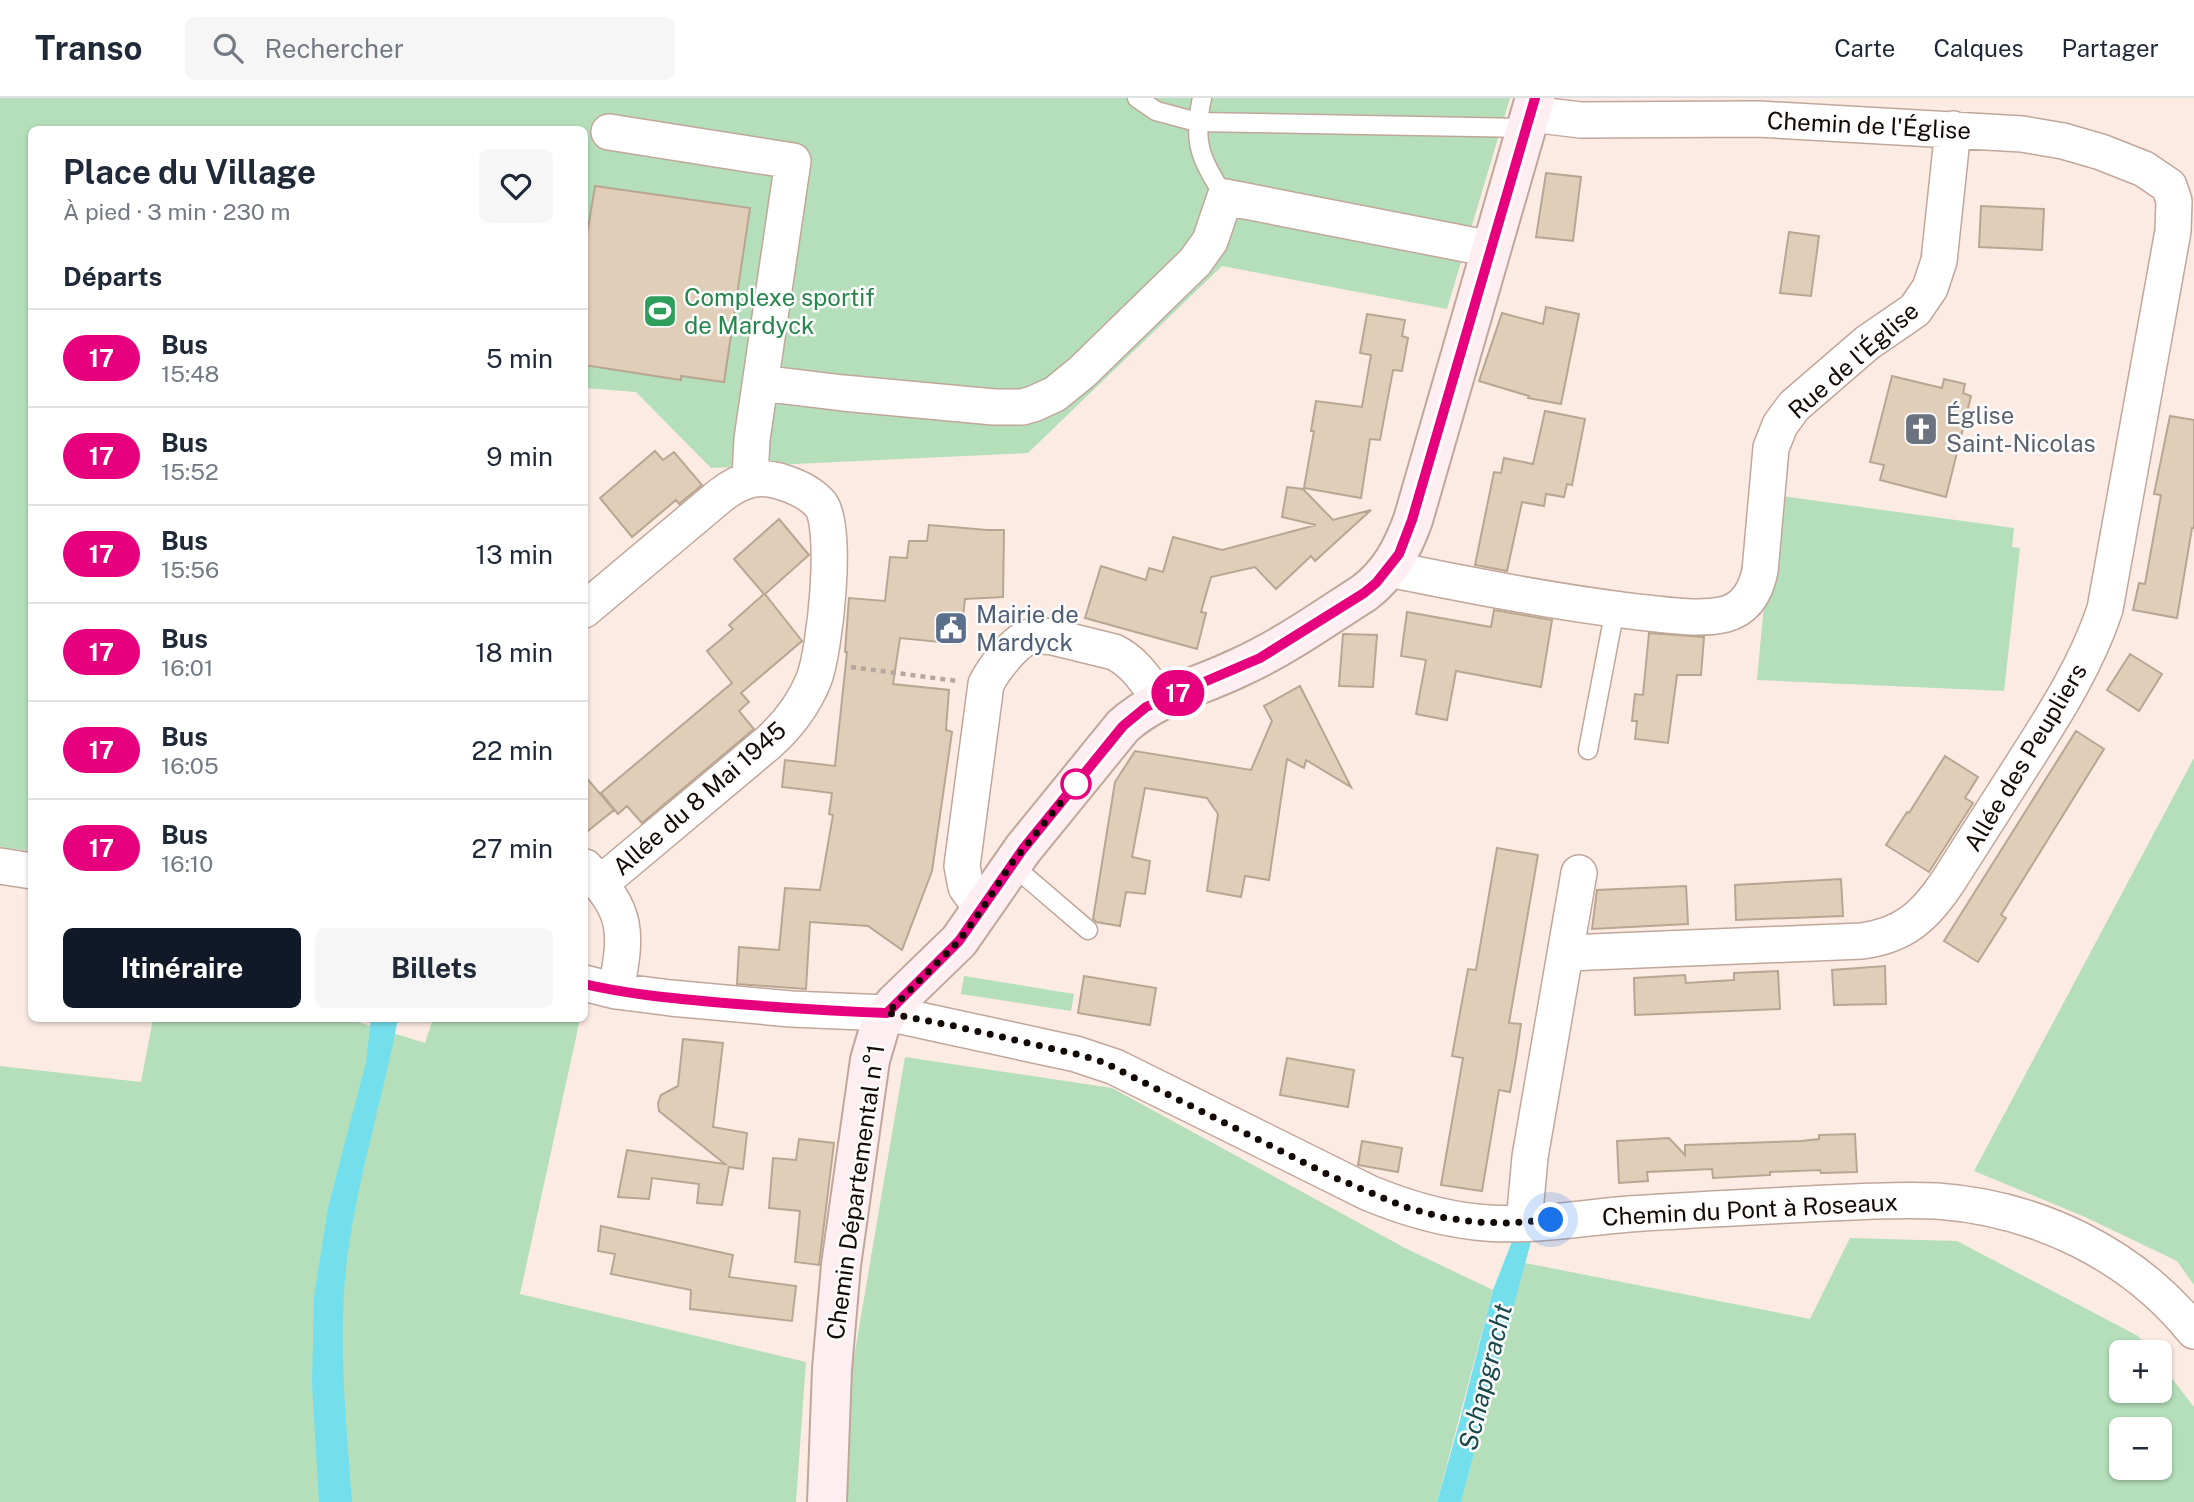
<!DOCTYPE html>
<html lang="fr">
<meta charset="utf-8">
<style>
:root{--surface:#fff;--page:#f6f6f7;--text:#1f2937;--muted:#747a83;--line:#e0e1e3;--accent:#111827}
body{margin:0;font-family:"Public Sans",sans-serif;background:var(--page);color:var(--text);height:100vh;display:flex;flex-direction:column;font-size:26px;white-space:nowrap}
*{box-sizing:border-box;margin:0}
p{font-size:23px;color:var(--muted)}
.icon{flex:none;width:38px;height:38px;fill:none;stroke:currentColor;stroke-width:2;stroke-linecap:round;stroke-linejoin:round}
.map{position:relative;flex:1;overflow:hidden}
.drawer{position:absolute;left:28px;top:28px;width:560px;height:896px;display:flex;flex-direction:column;background:var(--surface);border-radius:10px;box-shadow:0 2px 5px #0004}
.drawer>*{flex:none}
.badge{padding:0 14px;border-radius:23px;font-size:24px;line-height:46px}
.controls{position:absolute;left:2109px;top:1242px;display:grid;gap:14px}
.controls a{display:grid;place-items:center;width:63px;height:63px;border-radius:10px;background:var(--surface);box-shadow:0 2px 5px #0004;font-size:35px}
.you{position:absolute;width:35px;height:35px;margin:-18px;border:5px solid #fff;border-radius:50%;background:#1a73e8;box-shadow:0 0 0 10px #1a73e833}
.map>.badge{position:absolute;translate:-50% -50%;box-shadow:0 0 0 4px #fff}
h2{padding:0 35px;font-size:26px;line-height:63px}
.round{display:grid;place-items:center;flex:none;width:74px;height:74px;border-radius:10px;background:var(--page)}
.summary{display:flex;align-items:center;justify-content:space-between;height:119px;padding:0 35px}
h1{font-size:33px;font-weight:700;line-height:52px}
.action{display:flex;gap:14px;margin-top:auto;padding:14px 35px}
.action a{flex:1;height:80px;border-radius:10px;background:var(--accent);color:#fff;font-size:28px;font-weight:700;line-height:80px;text-align:center}
.action a+a{background:var(--page);color:var(--text)}
ul{padding:0;list-style:none}
li{display:flex;align-items:center;gap:21px;height:98px;padding:0 35px;border-top:2px solid var(--line)}
li div{flex:1}
li b{display:block;font-size:26px}
li em{font-style:normal}
li .badge{min-width:77px;font-weight:700;text-align:center}
header{display:flex;align-items:center;gap:42px;box-sizing:border-box;height:98px;padding:0 35px;background:var(--surface);border-bottom:2px solid var(--line)}
header strong{font-size:33px}
nav{display:flex;gap:38px;margin-inline-start:auto;font-size:24px}
.search{width:490px;height:63px;background:var(--page);display:flex;align-items:center;gap:18px;box-sizing:border-box;padding:0 24px;border-radius:10px;color:var(--muted);font-size:26px}
.map>svg:first-child{display:block}
.green{fill:#b4dfba;fill-rule:evenodd}
.water{fill:#74dfec}
.building{fill:#e1ceb9;stroke:#b9a692;stroke-width:2}
.lines{fill:none;stroke-linecap:round;stroke-linejoin:round}
.lane-casing{stroke:#c1a69a;stroke-width:21}
.street-casing{stroke:#c1a69a;stroke-width:38}
.secondary-casing{stroke:#c1a69a;stroke-width:42}
.path{stroke:#b5a7a0;stroke-width:4.5;stroke-dasharray:5 5;stroke-linecap:butt}
.lane{stroke:#fff;stroke-width:18}
.street{stroke:#fff;stroke-width:35}
.secondary{stroke:#fceef1;stroke-width:38}
.line-casing{stroke:#fff;stroke-width:16}
.line{stroke:#e6007e;stroke-width:10}
.walk{stroke:#130a06;stroke-width:7;stroke-dasharray:0 12.6}
.stop-dot{fill:#fff;stroke:#e6007e;stroke-width:3.5}
.labels{text-anchor:middle;dominant-baseline:central;stroke-width:5;stroke-linejoin:round;paint-order:stroke}
.street-label{font-size:24px;fill:#130a06;stroke:#fcfcfc}
.leisure-label{font-size:24px;fill:#27864d;stroke:#fcfcfc;text-anchor:start}
.worship-label{font-size:24px;fill:#5b616d;stroke:#fcfcfc;text-anchor:start}
.service-label{font-size:24px;fill:#4e5e75;stroke:#fcfcfc;text-anchor:start}
.water-label{font-size:26px;font-style:italic;fill:#17484e;stroke:#fcfcfc}
</style>
<header>
<strong>Transo</strong>
<div class="search"><svg class="icon" aria-label="search" viewBox="0 0 24 24"><circle cx="10" cy="10" r="6"/><path d="M15 15l6 6"/></svg>Rechercher</div>
<nav><a>Carte</a><a>Calques</a><a>Partager</a></nav>
</header>
<div class="map">
<svg width="2194" height="1404" viewBox="0 0 2194 1404">
<rect width="100%" height="100%" fill="#fcebe3"/>
<path class="green" d="M 0,0 L 1510,0 L 1447,211 L 1222,168 L 1028,355 L 711,370 L 636,294 L 585,290 L 584,32 L 32,32 L 31,753 L 0,749 Z
M 1774,397 L 2014,430 L 2012,449 L 2020,450 L 2004,593 L 1757,582 Z
M 2194,660 L 2194,1187 L 2177,1163 L 2085,1119 L 1974,1073 Z
M 964,878 L 1074,896 L 1071,913 L 961,896 Z
M 153,921 L 348,921 L 425,945 L 433,921 L 580,921 L 520,1196 L 806,1264 L 796,1404 L 0,1404 L 0,968 L 141,984 Z
M 905,959 L 1112,990 L 1405,1150 L 1493,1192 L 1437,1404 L 842,1404 L 852,1271 Z
M 1850,1140 L 1957,1143 L 2138,1238 L 2152,1255 L 2121,1255 L 2121,1293 L 2160,1293 L 2160,1265 L 2194,1309 L 2194,1404 L 1461,1404 L 1525,1165 L 1810,1221 ZM 2121,1332 L 2160,1332 L 2160,1370 L 2121,1370 Z"/>
<path class="water" d="M 371,921 L 398,921 C 383,999 359,1075 348,1154 C 337,1237 346,1321 352,1404 L 319,1404 L 312,1285 L 314,1199 L 328,1110 L 366,964 Z
M 1532,1140 L 1461,1404 L 1437,1404 L 1460,1322 L 1493,1192 L 1513,1141 Z"/>
<path class="building" d="M 1546,75 L 1581,79 L 1573,143 L 1536,139 Z
M 595,88 L 750,110 L 724,284 L 681,278 L 681,282 L 584,267 L 584,155 Z
M 1981,108 L 2044,111 L 2042,152 L 1979,149 Z
M 1789,134 L 1819,138 L 1811,198 L 1780,195 Z
M 1546,209 L 1579,216 L 1561,306 L 1528,300 L 1529,298 L 1479,283 L 1502,215 L 1543,226 Z
M 1367,216 L 1405,222 L 1402,238 L 1408,240 L 1402,273 L 1393,272 L 1380,342 L 1370,341 L 1361,400 L 1304,390 L 1314,333 L 1311,333 L 1316,303 L 1362,309 L 1371,257 L 1360,255 Z
M 1892,278 L 1942,290 L 1944,281 L 1965,286 L 1963,295 L 1971,298 L 1946,399 L 1880,382 L 1884,367 L 1870,364 Z
M 1545,313 L 1585,321 L 1572,387 L 1567,386 L 1564,399 L 1546,396 L 1544,408 L 1522,404 L 1507,473 L 1475,467 L 1494,374 L 1501,375 L 1504,360 L 1533,366 Z
M 2170,318 L 2194,322 L 2194,430 L 2192,430 L 2177,520 L 2133,512 L 2139,485 L 2145,486 L 2161,397 L 2154,396 Z
M 655,353 L 663,362 L 674,354 L 702,387 L 679,406 L 676,402 L 632,439 L 600,400 Z
M 1287,389 L 1303,391 L 1333,422 L 1371,412 L 1315,463 L 1311,458 L 1276,491 L 1255,469 L 1211,479 L 1201,514 L 1206,515 L 1197,551 L 1085,520 L 1101,468 L 1146,482 L 1149,470 L 1163,474 L 1173,439 L 1222,452 L 1316,427 L 1282,419 Z
M 779,421 L 809,457 L 765,496 L 802,543 L 741,595 L 749,604 L 739,613 L 754,631 L 642,725 L 627,708 L 618,716 L 601,695 L 732,585 L 707,553 L 733,531 L 729,527 L 764,496 L 734,461 Z
M 929,427 L 987,432 L 1004,432 L 1003,499 L 965,501 L 960,546 L 900,540 L 893,586 L 949,592 L 946,632 L 952,634 L 932,773 L 902,852 L 868,828 L 810,824 L 806,891 L 737,886 L 739,849 L 779,852 L 785,790 L 820,792 L 833,717 L 829,716 L 832,695 L 782,689 L 785,662 L 835,668 L 847,554 L 845,554 L 849,500 L 885,503 L 890,459 L 907,460 L 909,443 L 927,443 Z
M 1494,512 L 1552,522 L 1541,589 L 1456,573 L 1447,622 L 1416,616 L 1426,562 L 1401,558 L 1407,514 L 1491,529 Z
M 1649,535 L 1704,539 L 1701,577 L 1677,577 L 1668,645 L 1635,641 L 1637,623 L 1632,623 L 1635,596 L 1643,597 Z
M 1343,536 L 1377,537 L 1373,589 L 1339,588 Z
M 2130,556 L 2162,576 L 2139,613 L 2107,592 Z
M 1300,588 L 1351,689 L 1306,662 L 1304,670 L 1287,661 L 1269,782 L 1245,778 L 1241,799 L 1207,793 L 1218,716 L 1207,700 L 1145,690 L 1132,759 L 1150,763 L 1145,796 L 1126,794 L 1120,828 L 1096,824 L 1093,821 L 1115,684 L 1135,653 L 1251,672 L 1272,623 L 1264,608 Z
M 2076,633 L 2104,651 L 2001,817 L 2006,820 L 1978,864 L 1944,843 Z
M 1945,658 L 1978,679 L 1965,700 L 1973,705 L 1929,774 L 1886,747 L 1907,714 L 1909,715 Z
M 584,677 L 614,712 L 584,736 Z
M 1497,750 L 1538,757 L 1509,925 L 1521,926 L 1516,960 L 1510,994 L 1499,992 L 1482,1093 L 1441,1087 L 1463,960 L 1452,958 L 1468,871 L 1476,872 Z
M 1841,781 L 1843,818 L 1736,822 L 1735,787 Z
M 1686,788 L 1688,826 L 1592,831 L 1597,792 Z
M 1885,868 L 1886,906 L 1834,907 L 1832,872 Z
M 1778,873 L 1780,911 L 1635,917 L 1634,880 L 1685,877 L 1686,885 L 1734,882 L 1734,875 Z
M 1084,878 L 1156,890 L 1150,927 L 1078,915 Z
M 683,941 L 723,945 L 713,1029 L 747,1035 L 743,1071 L 729,1069 L 722,1107 L 697,1105 L 699,1086 L 652,1080 L 649,1101 L 618,1099 L 627,1052 L 725,1066 L 659,1013 L 658,1005 L 661,997 L 678,988 Z
M 1287,960 L 1354,972 L 1348,1009 L 1280,997 Z
M 1855,1036 L 1857,1074 L 1821,1075 L 1820,1072 L 1770,1074 L 1770,1077 L 1713,1080 L 1712,1071 L 1647,1074 L 1648,1083 L 1619,1085 L 1617,1043 L 1669,1040 L 1685,1057 L 1685,1047 L 1801,1043 L 1819,1041 L 1819,1037 Z
M 799,1041 L 834,1045 L 819,1167 L 795,1164 L 800,1113 L 769,1110 L 773,1060 L 796,1062 Z
M 1362,1043 L 1402,1050 L 1398,1074 L 1358,1067 Z
M 601,1128 L 733,1157 L 729,1179 L 796,1188 L 792,1223 L 690,1211 L 691,1192 L 611,1176 L 615,1156 L 598,1153 Z"/>
<g class="lines">
<g class="lane-casing">
<path id="lane" d="M 1137,0 L 1156,13 L 1197,24 L 1527,30
M 1202,0 C 1192,44 1201,63 1225,99
M 1588,652 L 1615,511
M 1011,766 L 1088,832"/>
</g>
<g class="street-casing">
<path id="street" d="M 1530,16 L 1581,22 L 1758,21 L 2022,36 L 2063,43 L 2101,54 L 2144,71 L 2169,88 L 2174,103 L 2173,133 L 2105,511 C 2087,565 2058,611 2028,658 C 2001,701 1974,743 1947,785 C 1924,819 1904,837 1862,843 L 1567,855
M 609,34 L 793,63 L 752,341 L 750,380
M 761,285 L 843,295 L 994,309 L 1022,309 L 1033,306 L 1055,296 L 1082,274 L 1195,164 L 1210,143 L 1225,99 L 1491,151
M 1389,471 C 1469,487 1549,503 1630,513 C 1658,516 1699,523 1726,516 C 1747,510 1756,492 1760,473 L 1771,350 L 1780,327 L 1794,308 L 1867,245 L 1915,212 L 1930,190 L 1939,163 L 1953,31
M 584,512 L 721,397 C 742,381 759,376 785,385 C 797,389 812,396 821,407 C 838,432 825,552 814,581 C 804,606 788,627 768,645 L 601,785
M 0,768 L 32,773
M 585,769 C 629,815 627,833 616,893
M 982,811 L 966,789 L 962,768 L 986,586 C 993,572 1014,544 1029,539 C 1037,537 1045,538 1053,539 L 1114,554 C 1135,564 1147,584 1160,602
M 584,885 L 616,893 L 671,900 L 791,911 L 887,915 L 1076,956 L 1115,969 L 1369,1095 C 1403,1109 1439,1120 1476,1124 C 1526,1130 1579,1120 1629,1116 C 1689,1112 1749,1109 1809,1106 C 1851,1104 1894,1101 1937,1103 C 2036,1110 2131,1155 2194,1233
M 1524,1125 L 1530,1059 L 1579,775"/>
</g>
<g class="secondary-casing">
<path id="secondary" d="M 827,1404 L 832,1271 L 841,1167 L 870,962 L 880,928 L 894,906 L 959,843 L 1023,751 L 1123,628 C 1156,598 1199,589 1238,570 C 1283,550 1323,521 1364,495 C 1389,476 1402,452 1413,422 L 1535,0"/>
</g>
<path class="path" d="M 851,569 L 957,583"/>
<use href="#lane" class="lane"/>
<use href="#street" class="street"/>
<use href="#secondary" class="secondary"/>
</g>
<g class="lines">
<g class="line-casing">
<path id="line" d="M 584,886 C 627,896 670,900 713,904 C 771,909 829,913 887,915 L 959,843 L 1023,751 L 1123,628 L 1146,609 L 1260,560 L 1364,495 L 1376,485 L 1399,456 L 1412,422 L 1535,0"/>
</g>
<use href="#line" class="line"/>
<path class="walk" d="M 1076,686 L 1011,766 L 982,811 L 959,843 L 887,915 L 954,928 L 1076,956 L 1103,964 L 1331,1078 L 1405,1109 L 1441,1119 L 1476,1124 L 1506,1125 L 1551,1122"/>
</g>
<defs>
<g id="stadium-square" transform="scale(1.75)"><rect x="-9" y="-9" width="18" height="18" rx="4" fill="#2e9e5b" stroke="#fcfcfc"/><path d="M0-5a6.5 5 0 1 0 0 10a6.5 5 0 1 0 0-10ZM-3.5-1.8h7v3.6h-7Z" fill="#fff"/></g>
<g id="church-square" transform="scale(1.75)"><rect x="-9" y="-9" width="18" height="18" rx="4" fill="#6b7280" stroke="#fcfcfc"/><path d="M-1.2-6h2.4v3.5h3.3v2.4h-3.3V6h-2.4V-.1h-3.3v-2.4h3.3Z" fill="#fff"/></g>
<g id="civic-square" transform="scale(1.75)"><rect x="-9" y="-9" width="18" height="18" rx="4" fill="#5c6f8a" stroke="#fcfcfc"/><path d="M-.6-6.5H3V-4.5H.6V-3L4-1V1h2V6H-6V1h2V-1L-.6-3ZM-1.2 2.5V6h2.4V2.5Z" fill="#fff"/></g>
</defs>
<g fill-rule="evenodd">
<use href="#stadium-square" x="660" y="213"/>
<use href="#church-square" x="1921" y="331"/>
<use href="#civic-square" x="951" y="530"/>
</g>
<circle class="stop-dot" cx="1076" cy="686" r="14"/>
<g class="labels">
<g class="street-label">
<text transform="translate(1869 27) rotate(3)">Chemin de l'Église</text>
<text transform="translate(1853 262) rotate(-41)">Rue de l'Église</text>
<text transform="translate(2025 659) rotate(-59)">Allée des Peupliers</text>
<text transform="translate(699 700) rotate(-41)">Allée du 8 Mai 1945</text>
<text transform="translate(855 1094) rotate(-82)">Chemin Départemental n°1</text>
<text transform="translate(1750 1111) rotate(-3)">Chemin du Pont à Roseaux</text>
</g>
<g class="leisure-label">
<text x="684" y="199">Complexe sportif<tspan x="684" dy="28">de Mardyck</tspan></text>
</g>
<g class="worship-label">
<text x="1946" y="317">Église<tspan x="1946" dy="28">Saint-Nicolas</tspan></text>
</g>
<g class="service-label">
<text x="976" y="516">Mairie de<tspan x="976" dy="28">Mardyck</tspan></text>
</g>
<g class="water-label">
<text transform="translate(1485 1279) rotate(-76)">Schapgracht</text>
</g>
</g>
</svg>
<div class="controls">
<a>+</a>
<a>−</a>
</div>
<div class="you" style="left:1551px;top:1122px"></div>
<b class="badge" style="left:1178px;top:595px;background:#e6007e;color:#fff">17</b>
<section class="drawer">
<div class="summary"><div><h1>Place du Village</h1><p>À pied · 3 min · 230 m</p></div><a class="round"><svg class="icon" aria-label="heart" viewBox="0 0 24 24"><path d="M12 20l-8-8c-3-5 5-10 8-4 3-6 11-1 8 4z"/></svg></a></div>
<h2>Départs</h2>
<ul>
<li><span class="badge" style="background:#e6007e;color:#fff">17</span><div><b>Bus</b><p>15:48</p></div><em>5 min</em></li>
<li><span class="badge" style="background:#e6007e;color:#fff">17</span><div><b>Bus</b><p>15:52</p></div><em>9 min</em></li>
<li><span class="badge" style="background:#e6007e;color:#fff">17</span><div><b>Bus</b><p>15:56</p></div><em>13 min</em></li>
<li><span class="badge" style="background:#e6007e;color:#fff">17</span><div><b>Bus</b><p>16:01</p></div><em>18 min</em></li>
<li><span class="badge" style="background:#e6007e;color:#fff">17</span><div><b>Bus</b><p>16:05</p></div><em>22 min</em></li>
<li><span class="badge" style="background:#e6007e;color:#fff">17</span><div><b>Bus</b><p>16:10</p></div><em>27 min</em></li>
</ul>
<div class="action"><a>Itinéraire</a><a>Billets</a></div>
</section>
</div>
